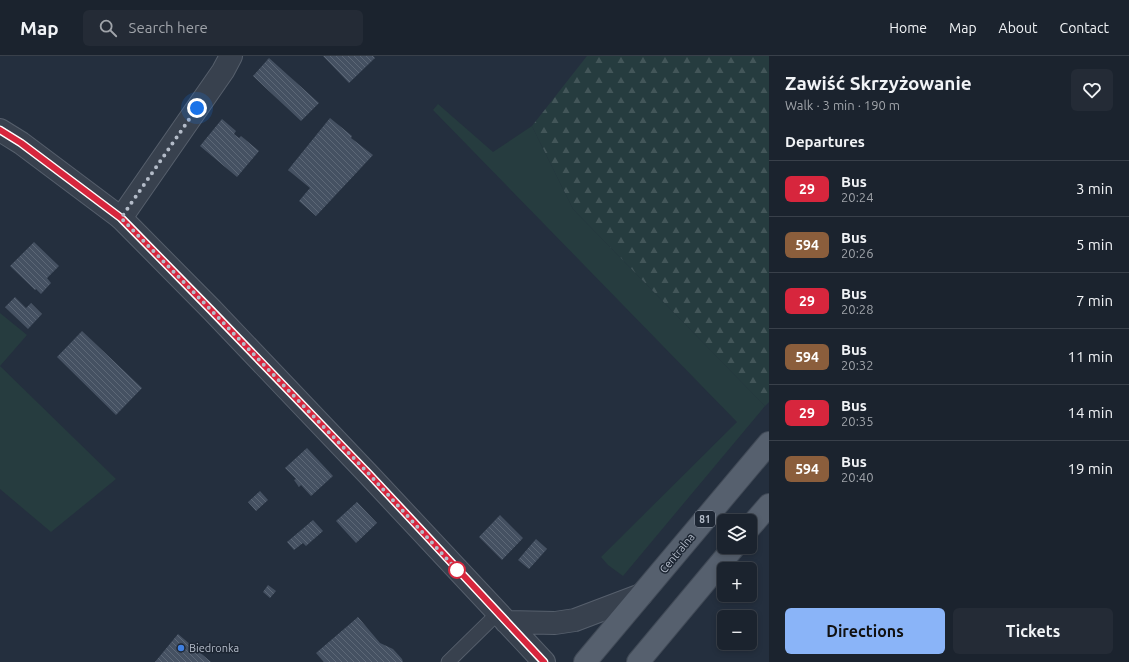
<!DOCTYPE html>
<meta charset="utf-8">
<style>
:root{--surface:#1b232e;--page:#242b36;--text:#f1f3f6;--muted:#a0a4aa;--line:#39404a;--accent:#8ab4f8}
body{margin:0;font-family:Ubuntu,sans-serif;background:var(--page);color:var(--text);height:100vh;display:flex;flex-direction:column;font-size:15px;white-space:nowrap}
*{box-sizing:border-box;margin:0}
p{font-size:13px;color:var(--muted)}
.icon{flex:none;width:22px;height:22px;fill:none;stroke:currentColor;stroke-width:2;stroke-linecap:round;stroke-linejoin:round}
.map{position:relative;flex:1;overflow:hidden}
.sheet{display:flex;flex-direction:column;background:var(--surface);width:360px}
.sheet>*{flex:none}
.badge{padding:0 8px;border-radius:6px;font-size:14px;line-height:26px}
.tools{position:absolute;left:717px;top:458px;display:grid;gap:8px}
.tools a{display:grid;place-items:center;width:40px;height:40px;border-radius:6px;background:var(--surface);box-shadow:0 2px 6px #0003,0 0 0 1px var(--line);font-size:20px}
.you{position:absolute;width:20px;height:20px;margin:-10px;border:3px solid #fff;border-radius:50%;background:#1a73e8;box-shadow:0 0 0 6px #1a73e833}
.map>.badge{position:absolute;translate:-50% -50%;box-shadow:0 0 0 2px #fff}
h2{padding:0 16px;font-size:15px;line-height:36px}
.round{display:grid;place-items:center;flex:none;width:42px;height:42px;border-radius:6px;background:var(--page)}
.summary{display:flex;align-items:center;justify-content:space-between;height:68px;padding:0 16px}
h1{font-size:19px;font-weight:600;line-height:30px}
.primary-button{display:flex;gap:8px;margin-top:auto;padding:8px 16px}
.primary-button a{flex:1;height:46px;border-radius:6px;background:var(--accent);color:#111;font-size:16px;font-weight:600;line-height:46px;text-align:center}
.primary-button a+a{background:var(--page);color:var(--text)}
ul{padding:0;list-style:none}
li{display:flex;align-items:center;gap:12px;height:56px;padding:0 16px;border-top:1px solid var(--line)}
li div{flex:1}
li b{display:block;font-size:15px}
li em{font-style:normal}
li .badge{min-width:44px;font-weight:700;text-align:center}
header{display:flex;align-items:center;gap:24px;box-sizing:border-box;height:56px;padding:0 20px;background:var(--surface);border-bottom:1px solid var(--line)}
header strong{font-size:19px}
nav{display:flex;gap:22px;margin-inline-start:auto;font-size:14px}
.search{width:280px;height:36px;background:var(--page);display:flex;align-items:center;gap:10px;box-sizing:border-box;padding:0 14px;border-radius:6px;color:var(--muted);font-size:15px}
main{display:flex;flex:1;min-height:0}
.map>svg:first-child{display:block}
.green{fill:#263c3f}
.forest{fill:url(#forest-firs)}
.building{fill:url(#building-back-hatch)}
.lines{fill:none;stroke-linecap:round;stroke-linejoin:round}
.service-casing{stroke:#565f6c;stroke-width:15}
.minor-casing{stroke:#565f6c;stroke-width:24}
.tertiary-casing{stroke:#565f6c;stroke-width:24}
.primary-casing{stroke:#414a57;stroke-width:24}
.service{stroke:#38414e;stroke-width:13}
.minor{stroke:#38414e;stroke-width:22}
.tertiary{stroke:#38414e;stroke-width:22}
.primary{stroke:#56606e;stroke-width:22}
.line-casing{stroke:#fff;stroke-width:9}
.line{stroke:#d7263d;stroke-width:6}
.walk{stroke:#b4bcc9;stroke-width:4;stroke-dasharray:0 7.2}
.stop-dot{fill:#fff;stroke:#d7263d;stroke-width:2}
.shop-dot{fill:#3f7fe0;stroke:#1d2633;stroke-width:1.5}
.labels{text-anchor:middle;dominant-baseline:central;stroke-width:3;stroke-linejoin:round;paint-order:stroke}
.shield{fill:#1d2633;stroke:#878f9c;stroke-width:1}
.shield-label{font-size:10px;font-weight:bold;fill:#b4bcc9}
.street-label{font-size:11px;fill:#b4bcc9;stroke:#1d2633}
.poi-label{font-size:11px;fill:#b4bcc9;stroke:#1d2633;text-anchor:start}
</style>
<header>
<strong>Map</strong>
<div class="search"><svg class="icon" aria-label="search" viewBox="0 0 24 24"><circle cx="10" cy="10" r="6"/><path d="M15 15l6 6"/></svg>Search here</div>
<nav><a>Home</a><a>Map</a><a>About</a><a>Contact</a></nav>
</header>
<main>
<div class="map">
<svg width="769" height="606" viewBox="0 0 769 606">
<defs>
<pattern id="forest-firs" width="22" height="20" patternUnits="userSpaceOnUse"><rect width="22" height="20" fill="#263c3f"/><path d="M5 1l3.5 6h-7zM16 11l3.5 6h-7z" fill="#435659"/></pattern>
<pattern id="building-back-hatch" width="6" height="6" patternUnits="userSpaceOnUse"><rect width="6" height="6" fill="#455162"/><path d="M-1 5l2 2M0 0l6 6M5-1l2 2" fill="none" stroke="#5d6877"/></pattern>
</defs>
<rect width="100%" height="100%" fill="#242f3e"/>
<path class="green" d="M 438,48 L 493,96 L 532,70 L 573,153 L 765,350 L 623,520 L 608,509 L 601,501 L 737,366 L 433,54 Z
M 0,257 L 27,279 L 0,310 L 116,423 L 51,476 L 0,433 Z"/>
<path class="forest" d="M 587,0 L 769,0 L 769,346 L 765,350 L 573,153 L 532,70 Z"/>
<path class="building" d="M 323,0 L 373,0 L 375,2 L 349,27 Z
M 269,2 L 319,47 L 301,65 L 253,20 Z
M 330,62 L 352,80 L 351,82 L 373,99 L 316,160 L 299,145 L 310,132 L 288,114 Z
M 222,63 L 236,75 L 234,78 L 239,82 L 241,80 L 259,95 L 237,121 L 200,90 Z
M 34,186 L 59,210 L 47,222 L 51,227 L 41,238 L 36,233 L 35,234 L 10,210 Z
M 15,241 L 26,252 L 31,247 L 42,258 L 28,273 L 5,251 Z
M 82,275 L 142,332 L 116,359 L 57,301 Z
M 307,392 L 333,420 L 311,440 L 301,429 L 299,431 L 294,424 L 296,423 L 285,412 Z
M 260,435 L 268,444 L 256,455 L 248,446 Z
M 357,446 L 377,467 L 356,487 L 336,465 Z
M 500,459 L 523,482 L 502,504 L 479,481 Z
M 313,464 L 323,475 L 306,490 L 303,487 L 294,494 L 287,486 Z
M 536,483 L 547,493 L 529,513 L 518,504 Z
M 268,529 L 276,535 L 270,542 L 263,536 Z
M 358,561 L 380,587 L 393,593 L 402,603 L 403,606 L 324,606 L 316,597 Z
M 178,578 L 211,606 L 155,606 Z"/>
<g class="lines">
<g class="service-casing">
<path id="service" d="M 448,606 L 497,558"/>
</g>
<g class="minor-casing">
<path id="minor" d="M 121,162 L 223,15 L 231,0"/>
</g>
<g class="tertiary-casing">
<path id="tertiary" d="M 0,74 L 21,87 L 121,162 L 211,253 L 369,419 L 544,606
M 506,566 L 555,567 L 575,564 L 641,539"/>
</g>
<g class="primary-casing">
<path id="primary" d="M 750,471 L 769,449
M 585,606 L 769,387
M 638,606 L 734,491"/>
</g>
<use href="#service" class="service"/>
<use href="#minor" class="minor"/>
<use href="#tertiary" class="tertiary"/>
<use href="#primary" class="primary"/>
</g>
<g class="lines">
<g class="line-casing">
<path id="line" d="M 0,74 L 21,87 L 121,162 L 210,253 L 369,418 L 544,606"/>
</g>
<use href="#line" class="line"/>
<path class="walk" d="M 197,52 L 121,162 L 210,253 L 369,418 L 457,514"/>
</g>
<circle class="stop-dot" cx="457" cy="514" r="8"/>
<circle class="shop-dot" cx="181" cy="592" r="4"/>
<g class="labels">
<rect class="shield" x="695" y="455" width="20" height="16" rx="3"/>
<g class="shield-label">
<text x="705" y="463">81</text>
</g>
<g class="street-label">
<text transform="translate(677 497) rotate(-50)">Centralna</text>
</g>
<g class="poi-label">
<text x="189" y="592">Biedronka</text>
</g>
</g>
</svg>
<div class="tools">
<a><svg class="icon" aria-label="layers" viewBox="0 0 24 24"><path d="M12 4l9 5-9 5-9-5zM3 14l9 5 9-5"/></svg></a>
<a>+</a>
<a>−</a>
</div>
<div class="you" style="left:197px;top:52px"></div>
</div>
<section class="sheet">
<div class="summary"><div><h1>Zawiść Skrzyżowanie</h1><p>Walk · 3 min · 190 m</p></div><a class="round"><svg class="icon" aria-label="heart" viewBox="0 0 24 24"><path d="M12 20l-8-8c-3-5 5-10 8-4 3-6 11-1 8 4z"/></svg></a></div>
<h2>Departures</h2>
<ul>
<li><span class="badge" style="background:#d7263d;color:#fff">29</span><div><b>Bus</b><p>20:24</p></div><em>3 min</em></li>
<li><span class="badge" style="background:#8b5e3c;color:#fff">594</span><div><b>Bus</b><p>20:26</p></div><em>5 min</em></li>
<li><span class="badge" style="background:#d7263d;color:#fff">29</span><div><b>Bus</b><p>20:28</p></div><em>7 min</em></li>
<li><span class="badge" style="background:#8b5e3c;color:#fff">594</span><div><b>Bus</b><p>20:32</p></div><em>11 min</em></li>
<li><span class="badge" style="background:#d7263d;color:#fff">29</span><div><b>Bus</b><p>20:35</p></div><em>14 min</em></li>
<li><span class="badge" style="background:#8b5e3c;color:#fff">594</span><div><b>Bus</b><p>20:40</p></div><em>19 min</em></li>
</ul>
<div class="primary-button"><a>Directions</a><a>Tickets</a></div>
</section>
</main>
